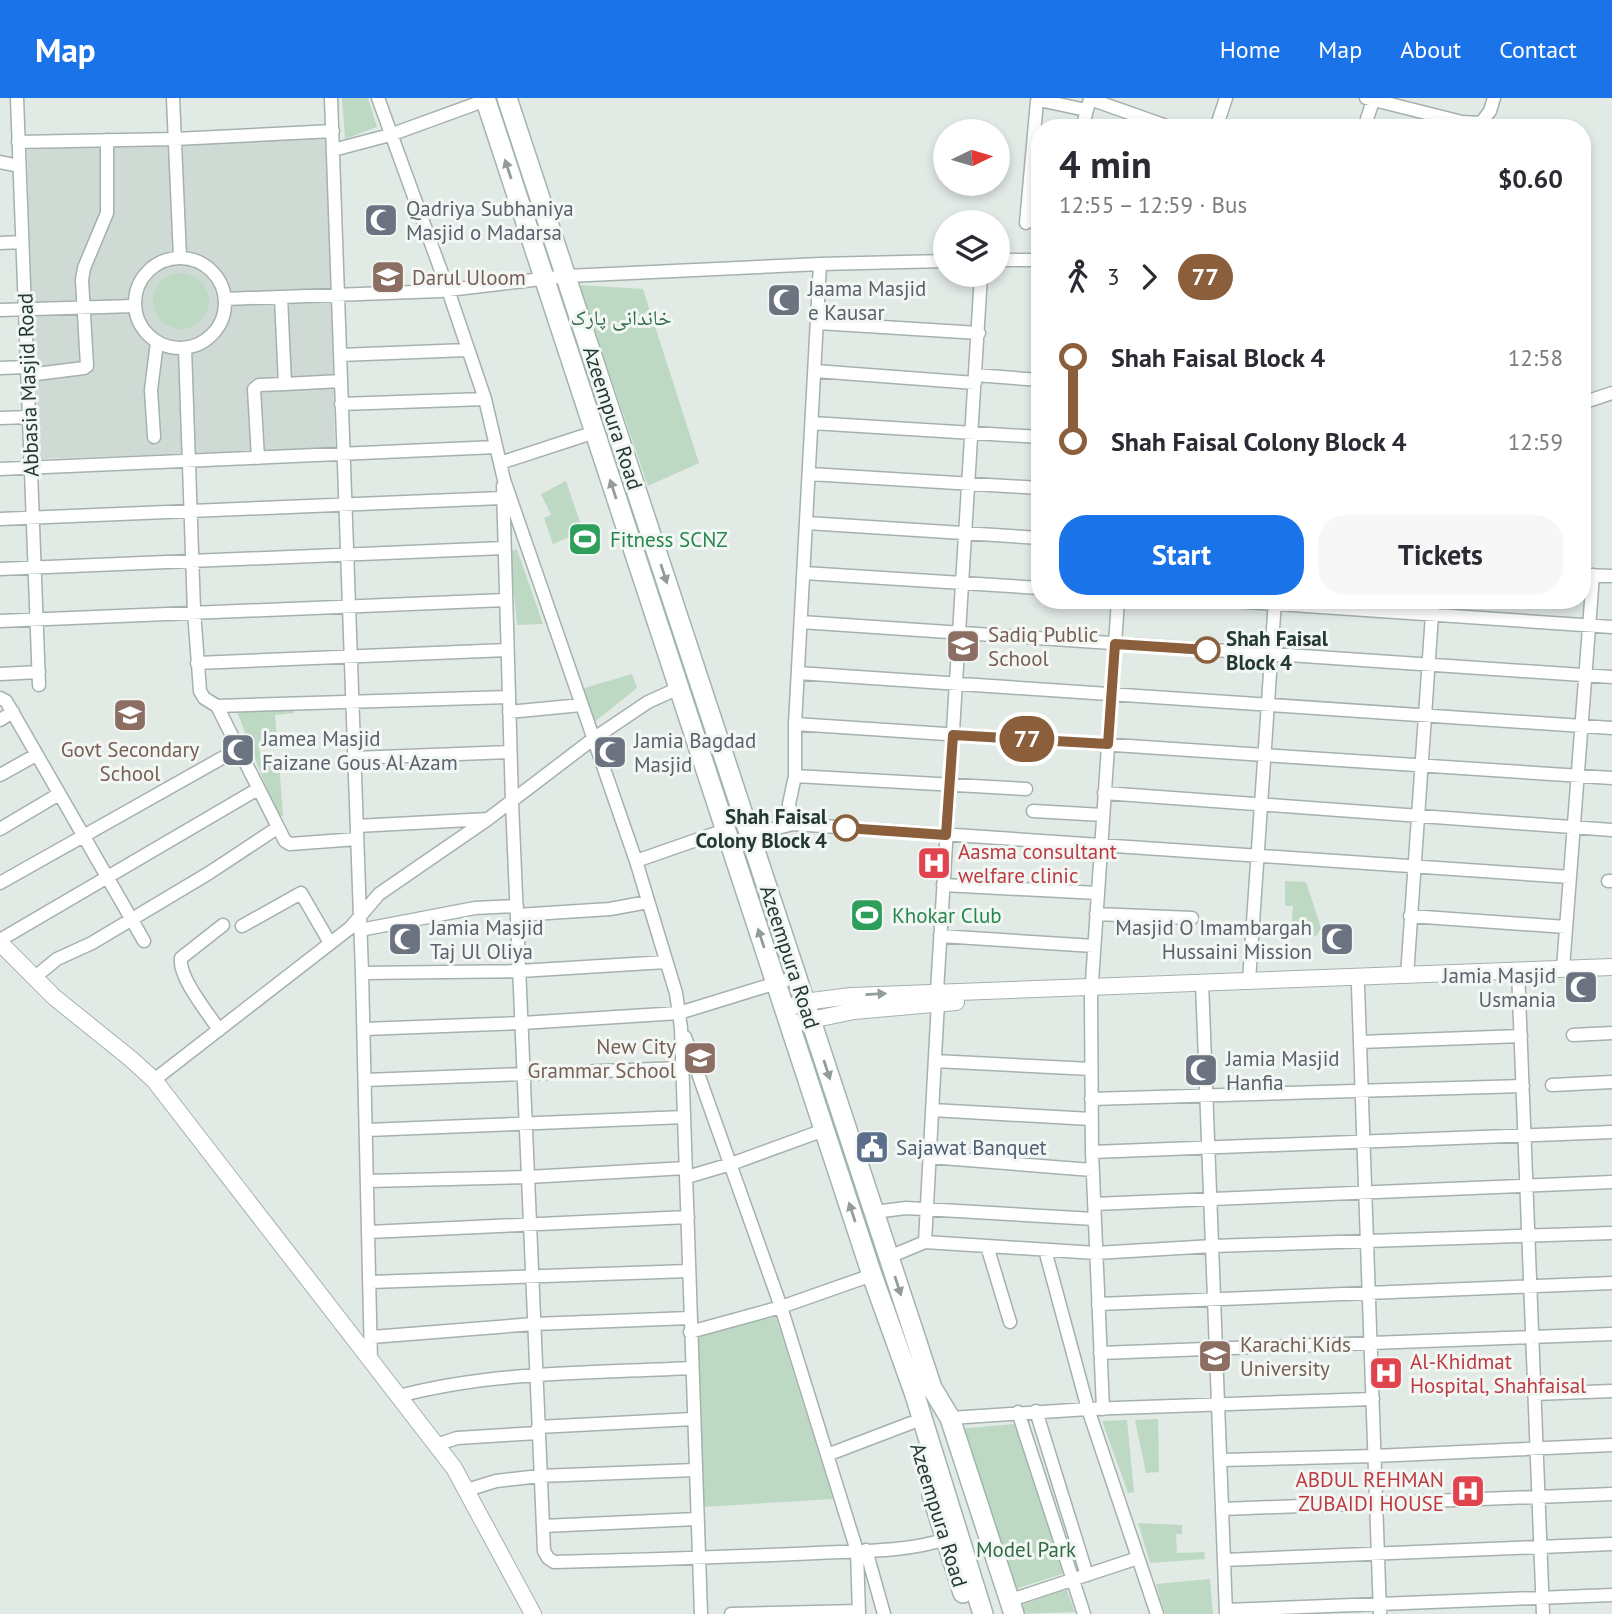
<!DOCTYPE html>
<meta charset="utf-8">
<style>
:root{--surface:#fff;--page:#f7f7f7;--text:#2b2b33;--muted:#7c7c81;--accent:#1a73e8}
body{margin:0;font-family:"PT Sans","Noto Naskh Arabic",sans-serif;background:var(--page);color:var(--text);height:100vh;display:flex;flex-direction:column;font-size:26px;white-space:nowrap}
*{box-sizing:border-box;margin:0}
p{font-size:23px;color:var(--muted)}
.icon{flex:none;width:38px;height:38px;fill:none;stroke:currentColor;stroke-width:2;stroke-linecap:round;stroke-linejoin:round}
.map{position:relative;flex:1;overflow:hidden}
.details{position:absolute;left:1031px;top:21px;width:560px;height:490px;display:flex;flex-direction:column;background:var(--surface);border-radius:28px;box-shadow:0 4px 10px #0003}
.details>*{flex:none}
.badge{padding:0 14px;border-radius:23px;font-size:24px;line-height:46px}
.needle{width:46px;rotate:85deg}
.controls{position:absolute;left:933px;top:21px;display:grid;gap:14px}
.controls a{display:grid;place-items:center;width:77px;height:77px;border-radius:50%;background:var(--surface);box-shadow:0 4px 10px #0003;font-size:35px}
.map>.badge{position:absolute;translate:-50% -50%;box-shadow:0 0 0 4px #fff}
.legs{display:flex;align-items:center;gap:10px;height:77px;padding:0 28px;font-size:23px}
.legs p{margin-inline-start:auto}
.headline{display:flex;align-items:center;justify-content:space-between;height:119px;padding:0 28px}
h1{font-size:38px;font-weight:700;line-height:52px}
.button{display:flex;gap:14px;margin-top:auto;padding:14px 28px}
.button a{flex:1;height:80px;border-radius:28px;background:var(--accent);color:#fff;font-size:28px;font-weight:700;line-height:80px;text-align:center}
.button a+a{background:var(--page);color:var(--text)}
ul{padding:0 28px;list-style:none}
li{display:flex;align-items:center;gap:24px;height:84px;font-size:26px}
li i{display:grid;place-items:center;width:10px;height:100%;margin:0 9px;background:currentColor}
li i::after{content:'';width:18px;height:18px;margin:-9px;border:5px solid;border-radius:50%;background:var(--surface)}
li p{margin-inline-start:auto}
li:first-child i{background:linear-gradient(#0000 50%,currentColor 0)}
li:last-child i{background:linear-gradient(currentColor 50%,#0000 0)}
header{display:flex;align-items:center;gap:42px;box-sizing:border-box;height:98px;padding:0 35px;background:var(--accent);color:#fff}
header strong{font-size:33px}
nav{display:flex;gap:38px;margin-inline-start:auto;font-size:24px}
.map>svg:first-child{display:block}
.built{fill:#d0dad5}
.green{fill:#bdd9c4}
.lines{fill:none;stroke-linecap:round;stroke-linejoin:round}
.minor-casing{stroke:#a5b1ad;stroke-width:15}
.tertiary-casing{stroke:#a5b1ad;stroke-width:18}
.secondary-casing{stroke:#a2b5ad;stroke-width:22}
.minor{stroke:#fff;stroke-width:12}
.tertiary{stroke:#fff;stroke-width:16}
.secondary{stroke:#fff;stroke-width:19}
.oneway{fill:#929c99}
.line-1-casing{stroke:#fff;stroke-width:16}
.line-1{stroke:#8b5e3c;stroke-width:10}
.stop-1-dot{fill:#fff;stroke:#8b5e3c;stroke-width:3.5}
.labels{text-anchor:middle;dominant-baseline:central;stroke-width:6;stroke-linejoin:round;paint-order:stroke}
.worship-label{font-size:21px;fill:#5b616d;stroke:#f2f7f4;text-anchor:start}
.education-label{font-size:21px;fill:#785e54;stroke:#f2f7f4;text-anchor:start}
.park-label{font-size:21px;fill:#336b47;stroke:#f2f7f4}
.street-label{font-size:21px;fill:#243933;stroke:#f2f7f4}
.leisure-label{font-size:21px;fill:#27864d;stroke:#f2f7f4;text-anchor:start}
.stop-label{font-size:21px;font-weight:bold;fill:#243933;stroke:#f2f7f4;text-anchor:start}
.health-label{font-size:21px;fill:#be3a42;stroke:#f2f7f4;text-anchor:start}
.service-label{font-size:21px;fill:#4e5e75;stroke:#f2f7f4;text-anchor:start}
</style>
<header>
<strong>Map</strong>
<nav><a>Home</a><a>Map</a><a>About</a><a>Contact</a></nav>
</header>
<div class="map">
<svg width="1612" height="1516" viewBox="0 0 1612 1516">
<rect width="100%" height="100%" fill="#e2eae6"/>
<path class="built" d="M 328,37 L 335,350 L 37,361 L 27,52 Z"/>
<path class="green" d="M 342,0 L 368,0 L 377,29 L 345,41 Z
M153 203a28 28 0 1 1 56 0a28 28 0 1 1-56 0Z
M 579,187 L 643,191 L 699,365 L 648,388 Z
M 566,383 L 583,433 L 553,446 L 544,420 L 551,417 L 541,396 Z
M 517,451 L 543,526 L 517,527 L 510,454 Z
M 632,576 L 637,590 L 593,625 L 581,591 Z
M 293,608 L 294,615 L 275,617 L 277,645 L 259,647 L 261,664 L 279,663 L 283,718 L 277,718 L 236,611 Z
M 1285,783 L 1306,784 L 1321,830 L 1316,838 L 1291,837 L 1293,808 L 1285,808 Z
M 776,1219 L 833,1401 L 703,1409 L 695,1233 Z
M 1158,1321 L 1159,1374 L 1146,1375 L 1135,1322 Z
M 1127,1322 L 1134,1394 L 1128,1395 L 1102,1323 Z
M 1014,1326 L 1065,1475 L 1009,1493 L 957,1331 Z
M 1138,1425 L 1182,1427 L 1182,1436 L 1176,1436 L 1177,1455 L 1204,1454 L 1205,1461 L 1150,1465 Z
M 1210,1481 L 1213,1516 L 1165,1516 L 1156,1486 Z
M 1066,1490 L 1075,1514 L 1018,1516 L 1015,1509 Z"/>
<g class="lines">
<g class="minor-casing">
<path id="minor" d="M 17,0 L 39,587
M 173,0 L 180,159
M 331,0 L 362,875 L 371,1263
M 378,0 L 448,192 L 485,301 L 504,382 L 636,763 L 676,895 L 681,930 L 701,1516
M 1366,0 L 1462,24 L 1481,25 L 1490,13 L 1494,0
M 1082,30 L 1090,1 L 1172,30
M 1216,30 L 1226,0
M 1364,30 L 1373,3
M 18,44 L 175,41 L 333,33
M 333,52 L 390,37 L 486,2
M 0,64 L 19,68
M 1026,125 L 1037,3 L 1039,2 L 1086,12
M 0,145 L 22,144
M135 205a45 45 0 1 1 90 0a45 45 0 1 1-90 0Z
M 998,162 L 1040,162
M 281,199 L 285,286 L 341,283
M 225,201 L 440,193 L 567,178 L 820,166 L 945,163
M 0,212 L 135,208
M 818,225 L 979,235
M 185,250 L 194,513 L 200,593 L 204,600 L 217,608 L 509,599
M 340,257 L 467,252
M 0,270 L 27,269
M 815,273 L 975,285
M 28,277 L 84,270 L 87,268 L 82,182 L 84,170 L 107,115 L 107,42
M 975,277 L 1040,282
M 1582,305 L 1612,295
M 341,306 L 485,301
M 0,320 L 29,319
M 812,325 L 1040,339
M 154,339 L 151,292 L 157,244
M 258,360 L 254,291 L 259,287 L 285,286
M 500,365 L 595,334
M 0,371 L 496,349
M 810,376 L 1040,390
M 503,388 L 512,704 L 544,1453 L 548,1460 L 554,1464 C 642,1462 729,1459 817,1455 C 855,1453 910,1454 945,1441
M 0,421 L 502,400
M 807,425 L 1040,440
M 0,471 L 504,450
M 804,475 L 1040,490
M 1582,477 L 1612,478
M 1218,502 L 1612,529
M 0,523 L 505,502
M 801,524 L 1612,579
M 197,565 L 507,552
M 798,575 L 1612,630
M 0,576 L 39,574
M 0,600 L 6,603 L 144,843
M 217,608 L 285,743 L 290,746 L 357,741
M 509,614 L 581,607
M 0,622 L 13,614
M 795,626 L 1612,680
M 354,660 L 510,654
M 0,677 L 36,657
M 795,678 L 1026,691
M 1104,695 L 1612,732
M 1033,713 L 1103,717
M 793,726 L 789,706 L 795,678 L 795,626 L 820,166
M 357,728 L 488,721
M 0,731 L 59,696
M 750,737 L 793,726 L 1570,779
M 636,763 L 725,732
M 1608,783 L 1612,783
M 0,785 L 238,651
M 943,787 L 1098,795
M 1096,816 L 1192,820
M 517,817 L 610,811 L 648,804
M 1410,818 L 1566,829
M 242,828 L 301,795 L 330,845
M 360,832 L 475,810 L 517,808
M 940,838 L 1094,848
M 0,842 L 258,691
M 1563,870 L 1593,477
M 1518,872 L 1543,1516
M 362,875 L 520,873 L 666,864
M 1407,878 L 1433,502
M 35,879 L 57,861 L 92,845 L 209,775 L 277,730
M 1249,883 L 1275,502
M 1202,884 L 1226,1516
M 1358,888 L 1380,1516
M 937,893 L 981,177
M 364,931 L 522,925 L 679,915 L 796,879
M 219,932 C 208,915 178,879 181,860 L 223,827
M 1573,937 L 1612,935
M 685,939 L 781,1209 L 857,1453 L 859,1516
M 1360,944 L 1521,938
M 935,963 L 1091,971
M 154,982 L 350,830 L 379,796 L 488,721 L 593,641 L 648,604 L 679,590
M 365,982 L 682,970
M 1552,987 L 1612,984
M 1091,1001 L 1523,988
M 932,1012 L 1091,1021
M 367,1032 L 684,1019
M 1092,1054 L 1612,1034
M 929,1059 L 1092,1072
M 687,1079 L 731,1066 L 824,1032
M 368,1083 L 528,1079 L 686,1070
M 1094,1106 L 1612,1084
M 874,1114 L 906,1110 L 1094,1121
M 369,1134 L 688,1119
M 925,1144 L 1096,1155 L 1213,1148 L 1612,1135
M 987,1148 L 1010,1224
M 1045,1152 L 1088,1311 L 1157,1516
M 889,1159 L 925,1144 L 938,904
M 370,1184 L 689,1173
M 1098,1206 L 1612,1185
M 690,1234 L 781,1209 L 872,1177
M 372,1239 L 534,1226 L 690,1220
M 1100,1255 L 1612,1236
M 1534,1296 L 1612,1293
M 399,1298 C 493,1273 595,1275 692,1270
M 1103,1311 L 1092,1054 L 1091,898 L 1118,502
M 1036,1313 L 1087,1477
M 1018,1314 L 1084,1516
M 950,1320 L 1088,1311 L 1373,1301
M 538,1329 L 693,1321
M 436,1347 L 457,1340 L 538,1335
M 827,1357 L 911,1325
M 1221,1362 L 1375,1358 L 1612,1347
M 467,1392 L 496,1383 L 540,1378 L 695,1372
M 1223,1411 L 1612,1396
M 543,1428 L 697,1421
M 866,1452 L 884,1516
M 1224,1462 L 1612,1446
M 1014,1501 L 1138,1460
M 1226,1512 L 1612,1497
M 731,1516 L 859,1513"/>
</g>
<g class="tertiary-casing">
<path id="tertiary" d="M 0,845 L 54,899 L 131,961 L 154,982 L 454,1370 L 533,1516
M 785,911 L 804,904 L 851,898 L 1612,869
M 801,924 L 854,913 L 956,904"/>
</g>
<g class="secondary-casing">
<path id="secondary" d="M 485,0 L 776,885 L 872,1177 L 914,1294 L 983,1516
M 507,0 L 932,1290 L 950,1320 L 1014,1516
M 932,1397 L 963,1495"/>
</g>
<use href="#minor" class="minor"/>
<use href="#tertiary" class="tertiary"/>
<use href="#secondary" class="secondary"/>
</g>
<defs><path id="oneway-solid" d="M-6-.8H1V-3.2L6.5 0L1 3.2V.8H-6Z" transform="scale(1.75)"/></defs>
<g class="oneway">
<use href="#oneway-solid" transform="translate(508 71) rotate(-108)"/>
<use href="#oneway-solid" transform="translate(613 391) rotate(-108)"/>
<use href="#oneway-solid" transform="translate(664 476) rotate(72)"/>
<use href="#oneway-solid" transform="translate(761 840) rotate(-108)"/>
<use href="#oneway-solid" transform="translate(876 896) rotate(-3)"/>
<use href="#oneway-solid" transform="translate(827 972) rotate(72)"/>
<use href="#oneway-solid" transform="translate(852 1114) rotate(-108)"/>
<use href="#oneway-solid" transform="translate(898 1188) rotate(72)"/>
</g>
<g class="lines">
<g class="line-1-casing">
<path id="line-1" d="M 846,730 L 946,737 L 953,637 L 1108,646 L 1115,546 L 1207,552"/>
</g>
<use href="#line-1" class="line-1"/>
</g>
<defs>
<g id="mosque-square" transform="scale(1.75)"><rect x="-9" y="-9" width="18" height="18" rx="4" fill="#6b7280" stroke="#f2f7f4"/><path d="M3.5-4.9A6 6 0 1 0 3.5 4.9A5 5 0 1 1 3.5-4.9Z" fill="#fff"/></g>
<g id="school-square" transform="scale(1.75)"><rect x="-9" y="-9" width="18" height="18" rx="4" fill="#8d6e63" stroke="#f2f7f4"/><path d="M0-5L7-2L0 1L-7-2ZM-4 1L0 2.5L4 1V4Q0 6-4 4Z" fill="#fff"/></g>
<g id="stadium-square" transform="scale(1.75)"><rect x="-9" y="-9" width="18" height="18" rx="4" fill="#2e9e5b" stroke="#f2f7f4"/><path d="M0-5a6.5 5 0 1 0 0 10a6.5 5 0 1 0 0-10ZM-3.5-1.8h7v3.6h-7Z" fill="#fff"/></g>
<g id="hospital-square" transform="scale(1.75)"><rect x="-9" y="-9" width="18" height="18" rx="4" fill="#e0444e" stroke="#f2f7f4"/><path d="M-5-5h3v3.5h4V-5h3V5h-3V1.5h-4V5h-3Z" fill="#fff"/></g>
<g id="civic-square" transform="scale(1.75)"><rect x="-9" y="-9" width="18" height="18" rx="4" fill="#5c6f8a" stroke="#f2f7f4"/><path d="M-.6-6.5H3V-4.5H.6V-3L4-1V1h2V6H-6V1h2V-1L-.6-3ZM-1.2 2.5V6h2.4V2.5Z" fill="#fff"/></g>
<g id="university-square" transform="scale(1.75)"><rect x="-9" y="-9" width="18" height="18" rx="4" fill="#8d6e63" stroke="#f2f7f4"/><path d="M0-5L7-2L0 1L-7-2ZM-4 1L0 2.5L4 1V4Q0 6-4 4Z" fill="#fff"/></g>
</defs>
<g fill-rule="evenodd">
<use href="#mosque-square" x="381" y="122"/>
<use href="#school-square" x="388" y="179"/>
<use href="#mosque-square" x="784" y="202"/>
<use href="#stadium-square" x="585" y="441"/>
<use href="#school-square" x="963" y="548"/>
<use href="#school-square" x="130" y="617"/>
<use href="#mosque-square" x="238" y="652"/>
<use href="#mosque-square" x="610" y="654"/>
<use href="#hospital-square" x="934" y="765"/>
<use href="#stadium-square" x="867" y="817"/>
<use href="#mosque-square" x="405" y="841"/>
<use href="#mosque-square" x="1337" y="841"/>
<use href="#mosque-square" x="1581" y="889"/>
<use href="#school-square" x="700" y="960"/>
<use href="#mosque-square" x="1201" y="972"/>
<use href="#civic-square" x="872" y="1049"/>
<use href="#university-square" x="1215" y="1258"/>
<use href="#hospital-square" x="1386" y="1275"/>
<use href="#hospital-square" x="1468" y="1393"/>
</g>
<g class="stop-1-dot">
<circle cx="1207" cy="552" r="12"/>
<circle cx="846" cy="730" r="12"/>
</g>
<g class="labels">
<g class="worship-label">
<text x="406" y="110">Qadriya Subhaniya<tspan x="406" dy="24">Masjid o Madarsa</tspan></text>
<text x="808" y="190">Jaama Masjid<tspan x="808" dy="24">e Kausar</tspan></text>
<text x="262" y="640">Jamea Masjid<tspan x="262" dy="24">Faizane Gous Al Azam</tspan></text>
<text x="634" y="642">Jamia Bagdad<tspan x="634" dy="24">Masjid</tspan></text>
<text x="430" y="829">Jamia Masjid<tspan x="430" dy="24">Taj Ul Oliya</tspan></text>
<text x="1312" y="829" text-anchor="end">Masjid O Imambargah<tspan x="1312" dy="24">Hussaini Mission</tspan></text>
<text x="1556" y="877" text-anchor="end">Jamia Masjid<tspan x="1556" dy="24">Usmania</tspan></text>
<text x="1226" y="960">Jamia Masjid<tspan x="1226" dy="24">Hanfia</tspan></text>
</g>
<g class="education-label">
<text x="412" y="179">Darul Uloom</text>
<text x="988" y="536">Sadiq Public<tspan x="988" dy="24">School</tspan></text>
<text x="130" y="651" text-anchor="middle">Govt Secondary<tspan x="130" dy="24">School</tspan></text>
<text x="676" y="948" text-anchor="end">New City<tspan x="676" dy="24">Grammar School</tspan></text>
<text x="1240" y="1246">Karachi Kids<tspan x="1240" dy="24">University</tspan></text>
</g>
<g class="park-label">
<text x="621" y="219">خاندانی پارک</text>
<text x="1026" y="1451">Model Park</text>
</g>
<g class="street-label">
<text transform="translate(28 287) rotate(-92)">Abbasia Masjid Road</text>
<text transform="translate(613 320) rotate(72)">Azeempura Road</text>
<text transform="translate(790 859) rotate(72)">Azeempura Road</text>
<text transform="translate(939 1417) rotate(73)">Azeempura Road</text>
</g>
<g class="leisure-label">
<text x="610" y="441">Fitness SCNZ</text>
<text x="892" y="817">Khokar Club</text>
</g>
<g class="stop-label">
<text x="1226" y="540">Shah Faisal<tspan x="1226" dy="24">Block 4</tspan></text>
<text x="827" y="718" text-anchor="end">Shah Faisal<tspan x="827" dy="24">Colony Block 4</tspan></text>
</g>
<g class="health-label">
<text x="958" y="753">Aasma consultant<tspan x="958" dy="24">welfare clinic</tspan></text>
<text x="1410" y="1263">Al-Khidmat<tspan x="1410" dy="24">Hospital, Shahfaisal</tspan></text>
<text x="1444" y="1381" text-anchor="end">ABDUL REHMAN<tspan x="1444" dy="24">ZUBAIDI HOUSE</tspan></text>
</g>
<g class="service-label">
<text x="896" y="1049">Sajawat Banquet</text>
</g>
</g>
</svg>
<div class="controls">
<a><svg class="needle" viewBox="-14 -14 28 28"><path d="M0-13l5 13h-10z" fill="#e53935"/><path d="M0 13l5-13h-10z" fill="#7c7c81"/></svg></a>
<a><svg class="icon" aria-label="layers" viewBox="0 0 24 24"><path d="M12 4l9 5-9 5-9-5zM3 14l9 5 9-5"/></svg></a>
</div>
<b class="badge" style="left:1027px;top:641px;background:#8b5e3c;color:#fff">77</b>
<section class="details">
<div class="headline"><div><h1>4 min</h1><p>12:55 – 12:59 · Bus</p></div><b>$0.60</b></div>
<div class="legs"><svg class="icon" aria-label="walk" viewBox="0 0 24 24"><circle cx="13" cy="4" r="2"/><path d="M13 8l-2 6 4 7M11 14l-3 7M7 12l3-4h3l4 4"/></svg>3<svg class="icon" aria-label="forward" viewBox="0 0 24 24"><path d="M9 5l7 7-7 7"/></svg><b class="badge" style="background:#8b5e3c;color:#fff">77</b></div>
<ul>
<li><i style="color:#8b5e3c"></i><b>Shah Faisal Block 4</b><p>12:58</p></li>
<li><i style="color:#8b5e3c"></i><b>Shah Faisal Colony Block 4</b><p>12:59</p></li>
</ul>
<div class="button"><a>Start</a><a>Tickets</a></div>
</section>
</div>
